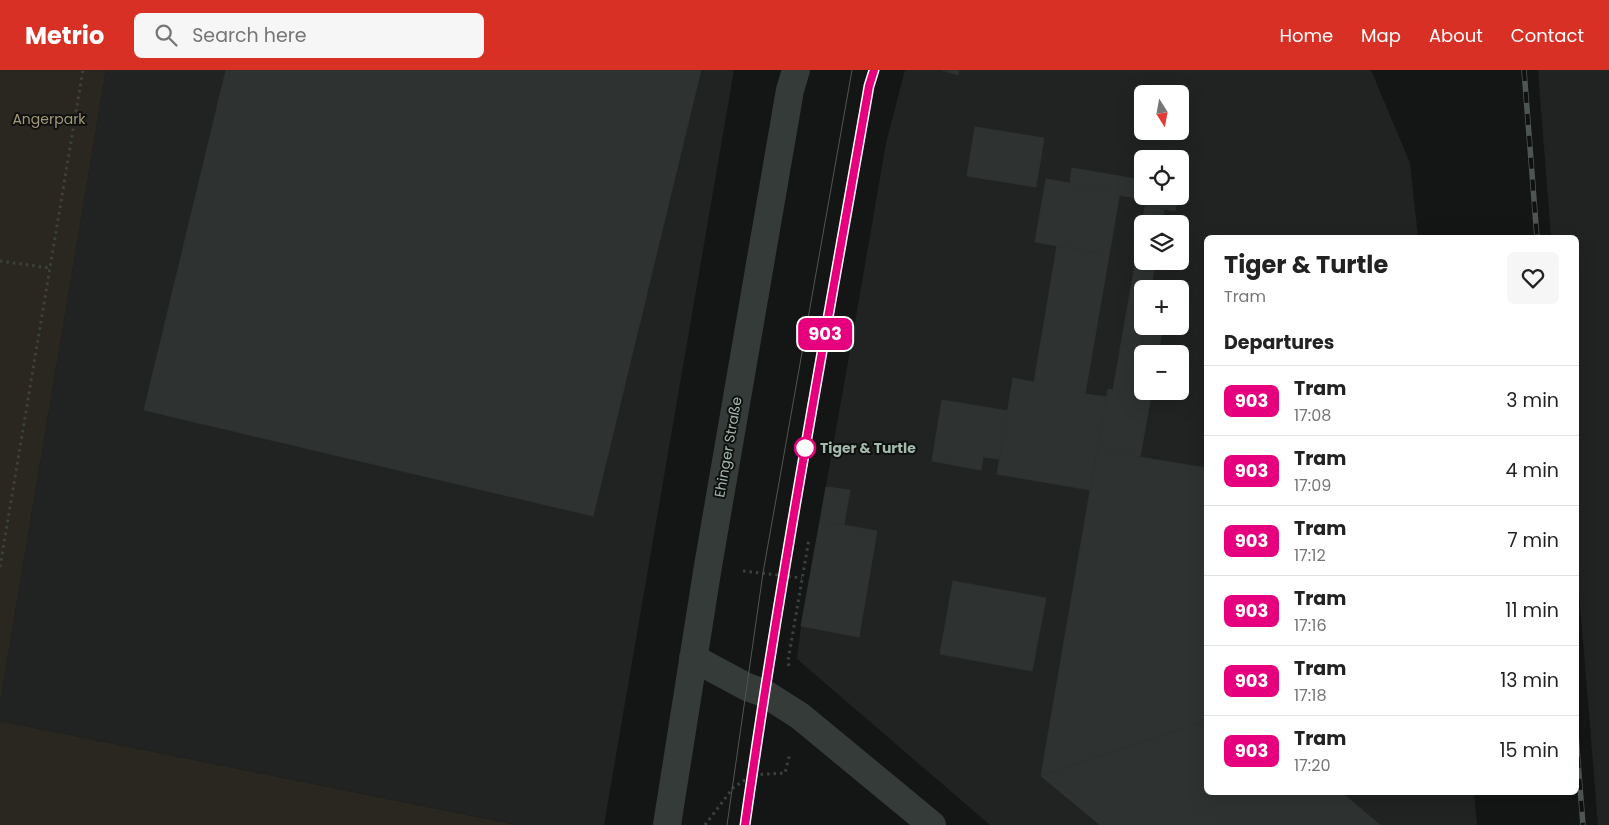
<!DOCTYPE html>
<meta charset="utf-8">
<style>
:root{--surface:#fff;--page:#f6f6f6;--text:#222;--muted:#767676;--line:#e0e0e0;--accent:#d93025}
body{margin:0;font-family:Poppins,sans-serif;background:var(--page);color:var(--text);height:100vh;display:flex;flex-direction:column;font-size:19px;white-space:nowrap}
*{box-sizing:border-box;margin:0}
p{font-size:16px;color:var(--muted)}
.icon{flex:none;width:28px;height:28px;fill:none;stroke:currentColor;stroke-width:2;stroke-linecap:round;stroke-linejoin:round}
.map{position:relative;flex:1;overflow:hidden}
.sheet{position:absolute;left:1204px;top:165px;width:375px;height:560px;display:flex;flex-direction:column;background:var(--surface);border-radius:8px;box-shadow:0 5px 20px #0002}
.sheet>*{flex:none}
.badge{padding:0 10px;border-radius:8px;font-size:18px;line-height:32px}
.needle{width:32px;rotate:169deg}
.tools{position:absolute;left:1134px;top:15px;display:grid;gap:10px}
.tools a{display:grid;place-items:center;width:55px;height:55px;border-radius:8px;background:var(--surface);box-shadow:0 5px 20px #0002;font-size:25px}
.map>.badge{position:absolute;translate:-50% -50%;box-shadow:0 0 0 2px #fff}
h2{padding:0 20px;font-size:19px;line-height:45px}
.round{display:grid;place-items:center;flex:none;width:52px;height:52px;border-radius:8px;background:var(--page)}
.summary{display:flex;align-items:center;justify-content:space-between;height:85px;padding:0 20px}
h1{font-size:24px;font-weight:700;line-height:38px}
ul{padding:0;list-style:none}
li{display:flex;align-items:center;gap:15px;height:70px;padding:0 20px;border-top:1px solid var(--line)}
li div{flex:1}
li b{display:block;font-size:19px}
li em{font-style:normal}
li .badge{min-width:55px;font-weight:700;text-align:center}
header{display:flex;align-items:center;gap:30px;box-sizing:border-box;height:70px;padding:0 25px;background:var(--accent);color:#fff}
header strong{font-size:24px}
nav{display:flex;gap:28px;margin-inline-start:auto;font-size:18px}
.search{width:350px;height:45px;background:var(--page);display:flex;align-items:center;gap:12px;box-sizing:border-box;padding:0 18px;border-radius:8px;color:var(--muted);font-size:19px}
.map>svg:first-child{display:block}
.built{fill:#202322;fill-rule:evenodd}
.green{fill:#29271f}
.building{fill:#2e3331;stroke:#2d3230}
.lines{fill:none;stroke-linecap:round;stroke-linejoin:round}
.path{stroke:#3a423d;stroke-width:3;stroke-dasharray:2.5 4;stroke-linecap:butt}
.minor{stroke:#343b38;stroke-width:28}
.tram{stroke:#4d5651;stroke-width:1}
.rail-casing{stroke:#4d5651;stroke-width:5.5}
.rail{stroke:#0f1110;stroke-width:4;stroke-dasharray:11;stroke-linecap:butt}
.line-casing{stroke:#fff;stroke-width:11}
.line{stroke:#e6007e;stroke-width:8}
.stop-dot{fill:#fff;stroke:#e6007e;stroke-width:2.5}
.labels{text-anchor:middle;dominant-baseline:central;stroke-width:4;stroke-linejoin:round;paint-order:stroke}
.park-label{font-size:14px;fill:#a59879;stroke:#0f1110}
.street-label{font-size:14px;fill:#a4b8ab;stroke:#0f1110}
.stop-label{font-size:14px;font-weight:bold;fill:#a4b8ab;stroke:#0f1110;text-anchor:start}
</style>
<header>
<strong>Metrio</strong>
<div class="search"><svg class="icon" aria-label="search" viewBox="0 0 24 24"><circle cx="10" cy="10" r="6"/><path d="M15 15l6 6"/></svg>Search here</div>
<nav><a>Home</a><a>Map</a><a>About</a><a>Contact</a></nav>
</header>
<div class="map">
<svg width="1609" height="755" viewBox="0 0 1609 755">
<rect width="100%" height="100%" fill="#141615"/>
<path class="built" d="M 106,0 L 734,0 L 604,755 L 518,755 L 0,651 L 0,632 Z
M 905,0 L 1371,0 L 1410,93 L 1418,167 L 1206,168 L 1206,722 L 1474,723 L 1477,755 L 990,755 L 797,589 L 801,556 L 853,264 L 886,73 ZM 1142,24 L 1180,24 L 1180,61 L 1142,61 ZM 1142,89 L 1180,89 L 1180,126 L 1142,126 ZM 1142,154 L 1180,154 L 1180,191 L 1142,191 ZM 1142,219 L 1180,219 L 1180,256 L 1142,256 ZM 1142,284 L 1180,284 L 1180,321 L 1142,321 Z
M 1538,0 L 1609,0 L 1609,755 L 1598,755 L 1576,485 L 1576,168 L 1551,167 Z"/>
<path class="green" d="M 0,0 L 106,0 L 0,633 Z
M 0,651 L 518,755 L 0,755 Z"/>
<path class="building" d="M 226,0 L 701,0 L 593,446 L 144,340 Z
M 942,0 L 959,0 L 958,5 Z
M 975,57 L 1044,68 L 1036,117 L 967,106 Z
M 1072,98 L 1142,110 L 1142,126 L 1146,126 L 1146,130 L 1119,125 L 1120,122 L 1070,114 Z
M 1046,109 L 1120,122 L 1109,185 L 1035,172 Z
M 1146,126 L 1178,126 L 1175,141 L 1145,136 Z
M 1145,136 L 1164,139 L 1162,154 L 1142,154 L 1142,191 L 1155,191 L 1151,219 L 1142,219 L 1142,256 L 1144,256 L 1133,324 L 1113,320 Z
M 1057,176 L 1109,185 L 1085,324 L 1107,327 L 1090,420 L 997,404 L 1013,308 L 1034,312 Z
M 1144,256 L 1163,256 L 1158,284 L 1142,284 L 1142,321 L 1152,321 L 1140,387 L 1097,380 L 1108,319 L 1133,324 Z
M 942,330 L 1008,341 L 999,389 L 983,387 L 981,400 L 932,391 Z
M 1097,380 L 1206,398 L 1206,650 L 1041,706 Z
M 826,417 L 850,420 L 844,455 L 820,451 Z
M 820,451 L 877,461 L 859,567 L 801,556 Z
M 953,511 L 1046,528 L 1032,601 L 940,584 Z
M 1206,650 L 1206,722 L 1341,722 L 1380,755 L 1100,755 L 1041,706 Z"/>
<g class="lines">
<path class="path" d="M 0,191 L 50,198
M 0,497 L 83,0
M 743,501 L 802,508
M 789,596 L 788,591 L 809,469
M 705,755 L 733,718 L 752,705 L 785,703 L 790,683"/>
<path class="minor" d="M 693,588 L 747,617 L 764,623 L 800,646 L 932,755
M 667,755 L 708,496 L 790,20 L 796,0"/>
<path class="tram" d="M 727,755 L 763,503 L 852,0
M 745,755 L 764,623 L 805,378 L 869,16 L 874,0"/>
<g class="rail-casing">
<path id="rail" d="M 1524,0 L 1537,168
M 1576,665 L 1583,755"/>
</g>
<use href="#rail" class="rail"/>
</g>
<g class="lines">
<g class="line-casing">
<path id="line" d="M 745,755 C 780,508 826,262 869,16 L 874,0"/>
</g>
<use href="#line" class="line"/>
</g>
<circle class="stop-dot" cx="805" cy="378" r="10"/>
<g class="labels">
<g class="park-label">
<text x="49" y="49">Angerpark</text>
</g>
<g class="street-label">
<text transform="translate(728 377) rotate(-80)">Ehinger Straße</text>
</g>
<g class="stop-label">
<text x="820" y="378">Tiger &amp; Turtle</text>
</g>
</g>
</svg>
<div class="tools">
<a><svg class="needle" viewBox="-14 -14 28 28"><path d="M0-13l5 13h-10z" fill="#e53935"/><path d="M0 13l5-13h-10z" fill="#767676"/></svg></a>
<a><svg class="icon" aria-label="locate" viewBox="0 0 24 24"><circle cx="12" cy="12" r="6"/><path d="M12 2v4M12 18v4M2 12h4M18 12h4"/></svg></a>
<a><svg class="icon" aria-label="layers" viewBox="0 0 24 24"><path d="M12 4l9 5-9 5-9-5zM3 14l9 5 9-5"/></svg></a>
<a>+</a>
<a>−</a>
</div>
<b class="badge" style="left:825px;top:264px;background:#e6007e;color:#fff">903</b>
<section class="sheet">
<div class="summary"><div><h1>Tiger &amp; Turtle</h1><p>Tram</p></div><a class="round"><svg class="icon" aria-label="heart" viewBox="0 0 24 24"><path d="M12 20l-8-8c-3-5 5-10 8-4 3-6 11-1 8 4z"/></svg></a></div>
<h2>Departures</h2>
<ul>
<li><span class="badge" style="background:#e6007e;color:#fff">903</span><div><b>Tram</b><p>17:08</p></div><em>3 min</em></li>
<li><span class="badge" style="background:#e6007e;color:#fff">903</span><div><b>Tram</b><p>17:09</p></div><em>4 min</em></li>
<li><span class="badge" style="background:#e6007e;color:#fff">903</span><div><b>Tram</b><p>17:12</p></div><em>7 min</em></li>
<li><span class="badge" style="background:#e6007e;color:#fff">903</span><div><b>Tram</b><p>17:16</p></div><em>11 min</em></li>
<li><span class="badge" style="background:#e6007e;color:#fff">903</span><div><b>Tram</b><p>17:18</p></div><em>13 min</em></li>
<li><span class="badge" style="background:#e6007e;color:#fff">903</span><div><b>Tram</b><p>17:20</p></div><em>15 min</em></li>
</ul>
</section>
</div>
